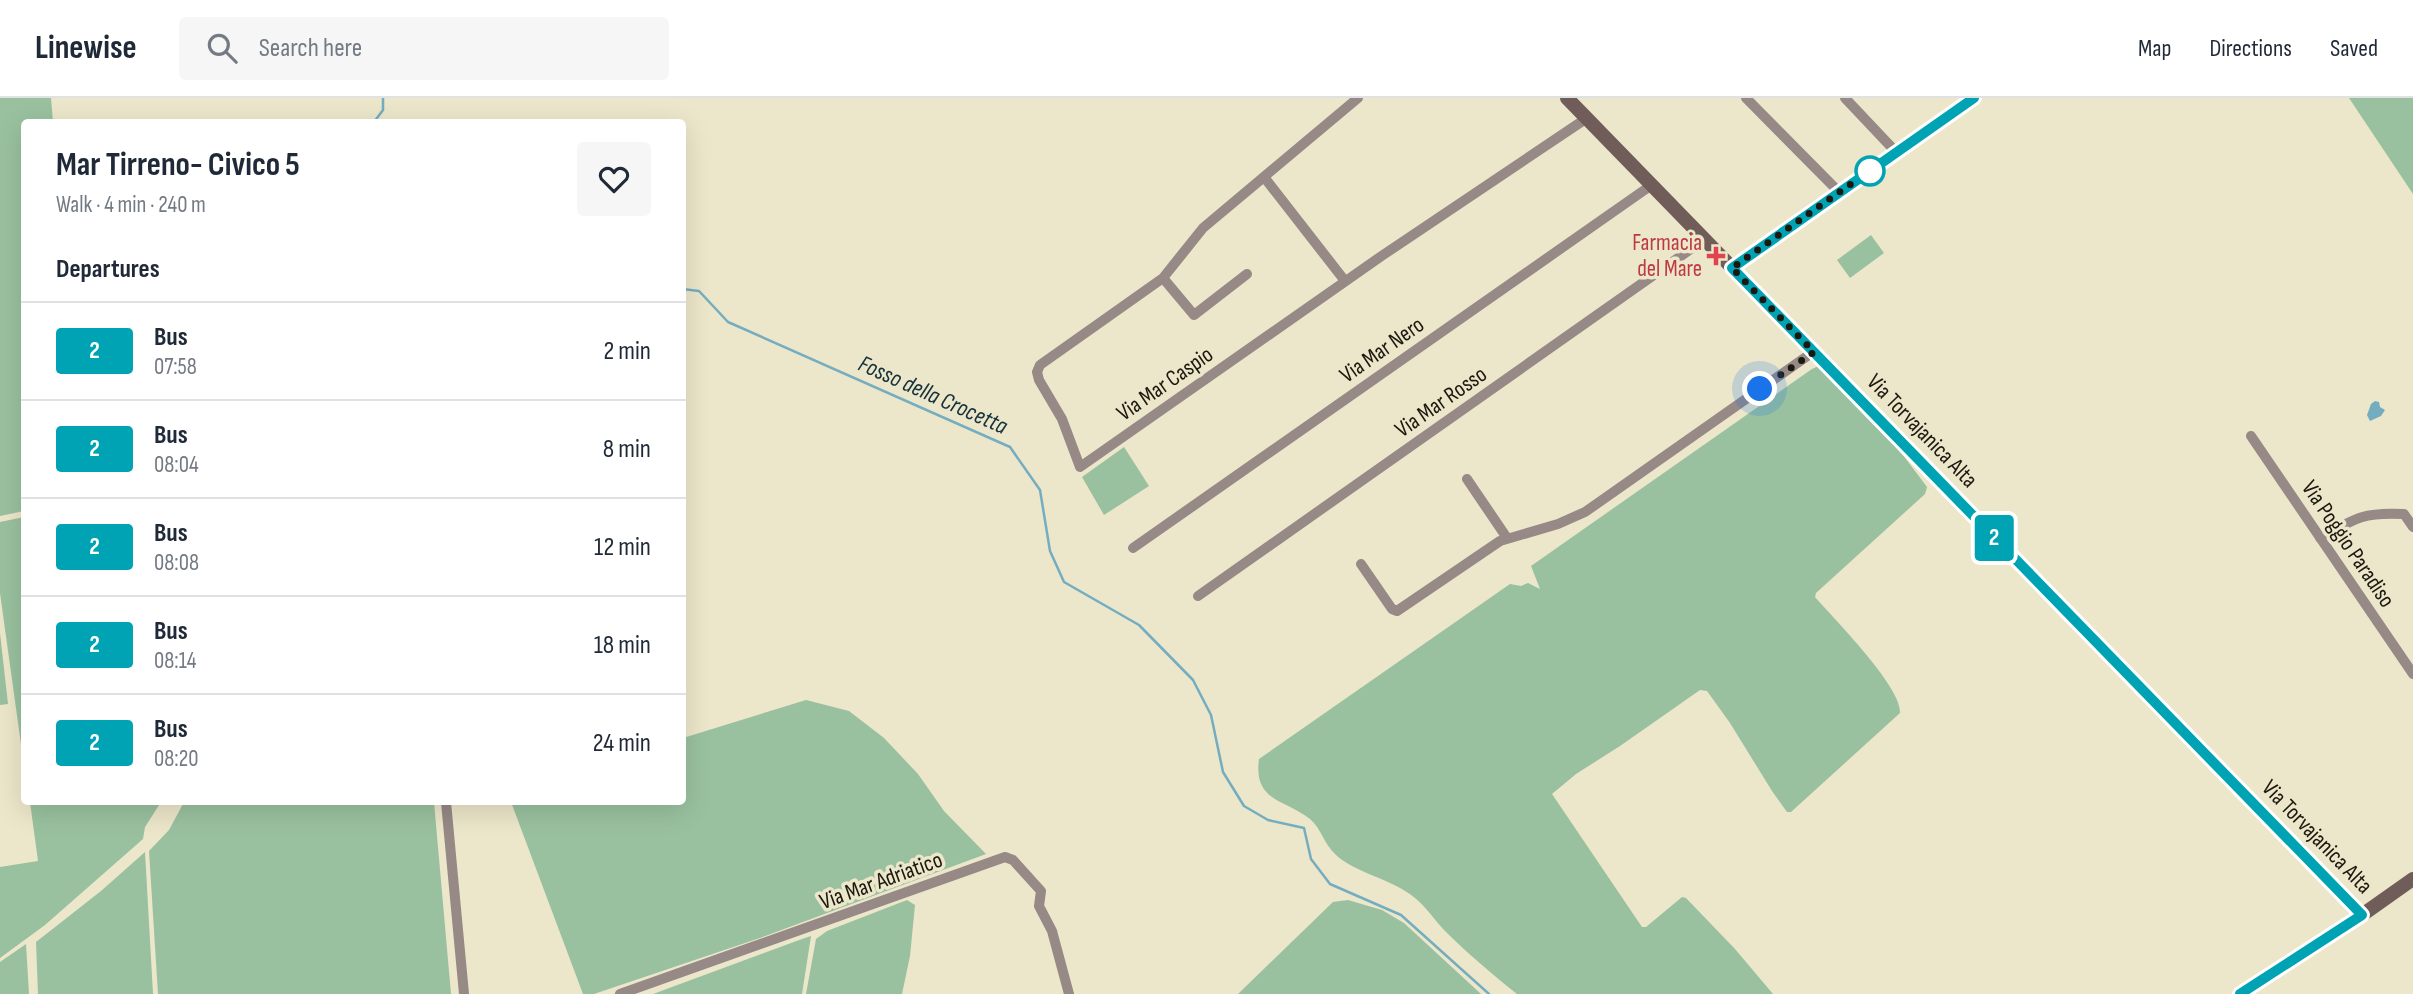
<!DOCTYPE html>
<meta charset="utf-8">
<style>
:root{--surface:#fff;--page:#f6f6f7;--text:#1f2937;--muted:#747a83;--line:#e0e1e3}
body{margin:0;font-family:"Sofia Sans Condensed",sans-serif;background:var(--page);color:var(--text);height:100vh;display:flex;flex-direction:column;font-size:26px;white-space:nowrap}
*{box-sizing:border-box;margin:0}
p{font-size:23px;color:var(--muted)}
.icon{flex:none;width:38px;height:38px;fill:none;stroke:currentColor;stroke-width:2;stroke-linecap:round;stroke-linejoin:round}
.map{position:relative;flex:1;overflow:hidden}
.side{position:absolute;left:21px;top:21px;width:665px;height:686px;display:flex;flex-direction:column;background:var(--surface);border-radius:7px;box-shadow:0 7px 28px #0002}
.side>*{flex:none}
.badge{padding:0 14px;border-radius:5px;font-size:24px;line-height:46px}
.you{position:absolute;width:35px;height:35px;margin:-18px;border:5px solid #fff;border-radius:50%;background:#1a73e8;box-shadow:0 0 0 10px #1a73e833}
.map>.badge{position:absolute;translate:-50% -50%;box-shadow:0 0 0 4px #fff}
h2{padding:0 35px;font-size:26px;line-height:63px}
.round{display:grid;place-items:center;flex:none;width:74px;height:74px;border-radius:7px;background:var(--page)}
.summary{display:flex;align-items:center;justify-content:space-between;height:119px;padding:0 35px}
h1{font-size:33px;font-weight:700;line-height:52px}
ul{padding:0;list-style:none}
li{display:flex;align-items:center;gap:21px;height:98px;padding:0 35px;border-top:2px solid var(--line)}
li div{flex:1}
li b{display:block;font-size:26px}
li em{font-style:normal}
li .badge{min-width:77px;font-weight:700;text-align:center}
header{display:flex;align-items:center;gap:42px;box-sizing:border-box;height:98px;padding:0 35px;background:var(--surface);border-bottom:2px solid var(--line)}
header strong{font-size:33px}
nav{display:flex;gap:38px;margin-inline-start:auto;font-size:24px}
.search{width:490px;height:63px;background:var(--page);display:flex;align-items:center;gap:18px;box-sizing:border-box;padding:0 24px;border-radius:7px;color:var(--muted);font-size:26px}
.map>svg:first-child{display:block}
.green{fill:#99c19f}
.water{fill:#75adc0}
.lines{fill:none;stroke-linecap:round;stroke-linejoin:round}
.stream{stroke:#75adc0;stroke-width:2.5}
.street{stroke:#968986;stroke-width:10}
.secondary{stroke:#705d59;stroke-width:14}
.line-casing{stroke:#fff;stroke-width:16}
.line{stroke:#00a3b4;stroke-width:10}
.walk{stroke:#1b190f;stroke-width:7;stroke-dasharray:0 12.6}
.stop-dot{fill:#fff;stroke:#00a3b4;stroke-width:3.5}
.health-dot{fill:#e0444e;stroke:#ece6ca;stroke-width:2.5}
.labels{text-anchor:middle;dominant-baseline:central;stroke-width:7;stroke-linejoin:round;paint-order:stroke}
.health-label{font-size:23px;fill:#be3a42;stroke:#ece6ca;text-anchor:end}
.street-label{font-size:23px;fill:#1b190f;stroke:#ece6ca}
.water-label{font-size:24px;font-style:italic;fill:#15323b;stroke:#ece6ca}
</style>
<header>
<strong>Linewise</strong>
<div class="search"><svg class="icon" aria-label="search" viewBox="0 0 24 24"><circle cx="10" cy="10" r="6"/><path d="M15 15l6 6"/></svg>Search here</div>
<nav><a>Map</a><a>Directions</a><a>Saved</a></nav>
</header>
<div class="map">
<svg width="2413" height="896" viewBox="0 0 2413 896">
<rect width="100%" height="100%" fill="#ece6ca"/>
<path class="green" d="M 0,0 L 51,0 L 53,24 L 24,24 L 24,413 L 0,418 Z
M 2349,0 L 2413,0 L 2413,96 Z
M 1871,137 L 1884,155 L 1850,180 L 1837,162 Z
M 1823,266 L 1903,357 L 1927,389 L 1925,396 L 1816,495 L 1815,499 C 1834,521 1902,589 1900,615 L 1791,714 L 1787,714 L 1772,693 L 1730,625 L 1707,593 L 1700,592 L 1620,648 L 1576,676 L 1552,696 L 1642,829 L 1646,829 L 1682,799 L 1686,800 L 1735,851 L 1773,896 L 1517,896 C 1492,876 1466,854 1444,832 C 1434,821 1426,809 1415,800 C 1393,781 1354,775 1335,756 C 1324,746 1321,730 1310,721 C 1285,701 1253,704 1259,661 L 1510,486 L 1521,488 L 1528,485 L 1540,491 L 1531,468 L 1812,271 Z
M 1124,349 L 1149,388 L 1104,417 L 1082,379 Z
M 24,419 L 24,668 L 0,495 L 0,424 Z
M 0,535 L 8,606 L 0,607 Z
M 806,602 L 849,613 L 884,640 L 918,676 L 944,713 L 986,756 L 760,840 L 594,896 L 583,896 L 511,704 L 682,704 L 683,640 Z
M 30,704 L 161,704 L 145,729 L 143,741 L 45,827 L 0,860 L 0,769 L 38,763 Z
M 184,704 L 434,704 L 451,896 L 158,896 L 149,753 L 169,732 Z
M 145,754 L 153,896 L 38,896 L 36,844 L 101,793 Z
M 907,802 L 915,807 L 910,858 L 902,896 L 806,896 L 816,841 L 827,833 Z
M 1348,802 L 1382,812 L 1404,825 L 1481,896 L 1238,896 L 1333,804 Z
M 811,838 L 802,896 L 653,896 L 802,841 Z
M 26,846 L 29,896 L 0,896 L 0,864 Z"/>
<path class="water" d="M 2375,303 L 2379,304 L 2380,309 L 2385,312 L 2381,318 L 2370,323 L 2367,317 L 2371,306 Z"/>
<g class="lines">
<path class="stream" d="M 374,24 L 383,12 L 383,0
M 682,191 L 699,193 L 728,224 L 1010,349 L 1040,392 L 1050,453 L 1064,484 L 1139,527 L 1193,582 L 1211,617 L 1223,674 L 1244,708 L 1268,722 L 1304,730 L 1311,761 L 1330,786 L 1401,817 L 1489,896"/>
<path class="street" d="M 1746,0 L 1840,95
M 1845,0 L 1896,54
M 1264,79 L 1345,183
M 1732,170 L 1974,0
M 1247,176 L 1194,217 L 1163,180 L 1040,267 L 1037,274 L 1039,282 L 1062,321 L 1080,369 L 1383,157 L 1587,20
M 1163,180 L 1203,130 L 1358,0
M 2251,338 L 2413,576
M 1467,381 L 1507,440
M 2320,440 C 2355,420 2363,414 2404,416 L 2413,429
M 1133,450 L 1653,86
M 1361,466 L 1392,511 L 1397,513 L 1500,443 L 1558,426 L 1585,414 L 1813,254
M 1198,498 L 1705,141
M 446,704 L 464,896
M 620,896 L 1005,759 L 1013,762 L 1041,793 L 1039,808 L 1052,833 L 1069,896"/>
<path class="secondary" d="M 1567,0 C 1834,271 2097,545 2362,817
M 2241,896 L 2362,817 L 2413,781"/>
</g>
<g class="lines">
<g class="line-casing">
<path id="line" d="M 1974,0 L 1732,170 L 2362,817 L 2240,896"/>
</g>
<use href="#line" class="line"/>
<path class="walk" d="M 1760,291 L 1814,254 L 1732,170 L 1875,69 L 1870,73"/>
</g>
<circle class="stop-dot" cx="1870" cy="73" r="14"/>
<path class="health-dot" d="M1712.5 147.5h7v7h7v7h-7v7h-7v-7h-7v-7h7z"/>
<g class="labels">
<g class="health-label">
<text x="1702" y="145">Farmacia<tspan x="1702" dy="26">del Mare</tspan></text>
</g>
<g class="street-label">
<text transform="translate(1382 252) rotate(-35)">Via Mar Nero</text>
<text transform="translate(1165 286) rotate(-35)">Via Mar Caspio</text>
<text transform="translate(1441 304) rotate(-35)">Via Mar Rosso</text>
<text transform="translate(1922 333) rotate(46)">Via Torvajanica Alta</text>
<text transform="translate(2348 446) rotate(56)">Via Poggio Paradiso</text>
<text transform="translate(2317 739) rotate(46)">Via Torvajanica Alta</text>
<text transform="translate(881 783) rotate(-20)">Via Mar Adriatico</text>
</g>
<g class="water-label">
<text transform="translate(933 297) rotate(24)">Fosso della Crocetta</text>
</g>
</g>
</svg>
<div class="you" style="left:1760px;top:291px"></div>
<b class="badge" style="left:1994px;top:440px;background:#00a3b4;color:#fff">2</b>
<section class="side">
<div class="summary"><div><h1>Mar Tirreno- Civico 5</h1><p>Walk · 4 min · 240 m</p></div><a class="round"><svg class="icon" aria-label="heart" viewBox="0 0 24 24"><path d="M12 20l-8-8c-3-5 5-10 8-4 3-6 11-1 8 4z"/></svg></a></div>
<h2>Departures</h2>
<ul>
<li><span class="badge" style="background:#00a3b4;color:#fff">2</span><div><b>Bus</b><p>07:58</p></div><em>2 min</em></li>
<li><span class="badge" style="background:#00a3b4;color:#fff">2</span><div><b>Bus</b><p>08:04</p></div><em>8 min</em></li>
<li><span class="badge" style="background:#00a3b4;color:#fff">2</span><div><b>Bus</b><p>08:08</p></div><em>12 min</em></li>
<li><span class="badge" style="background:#00a3b4;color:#fff">2</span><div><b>Bus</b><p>08:14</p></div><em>18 min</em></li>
<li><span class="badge" style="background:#00a3b4;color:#fff">2</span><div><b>Bus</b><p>08:20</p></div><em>24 min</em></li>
</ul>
</section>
</div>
